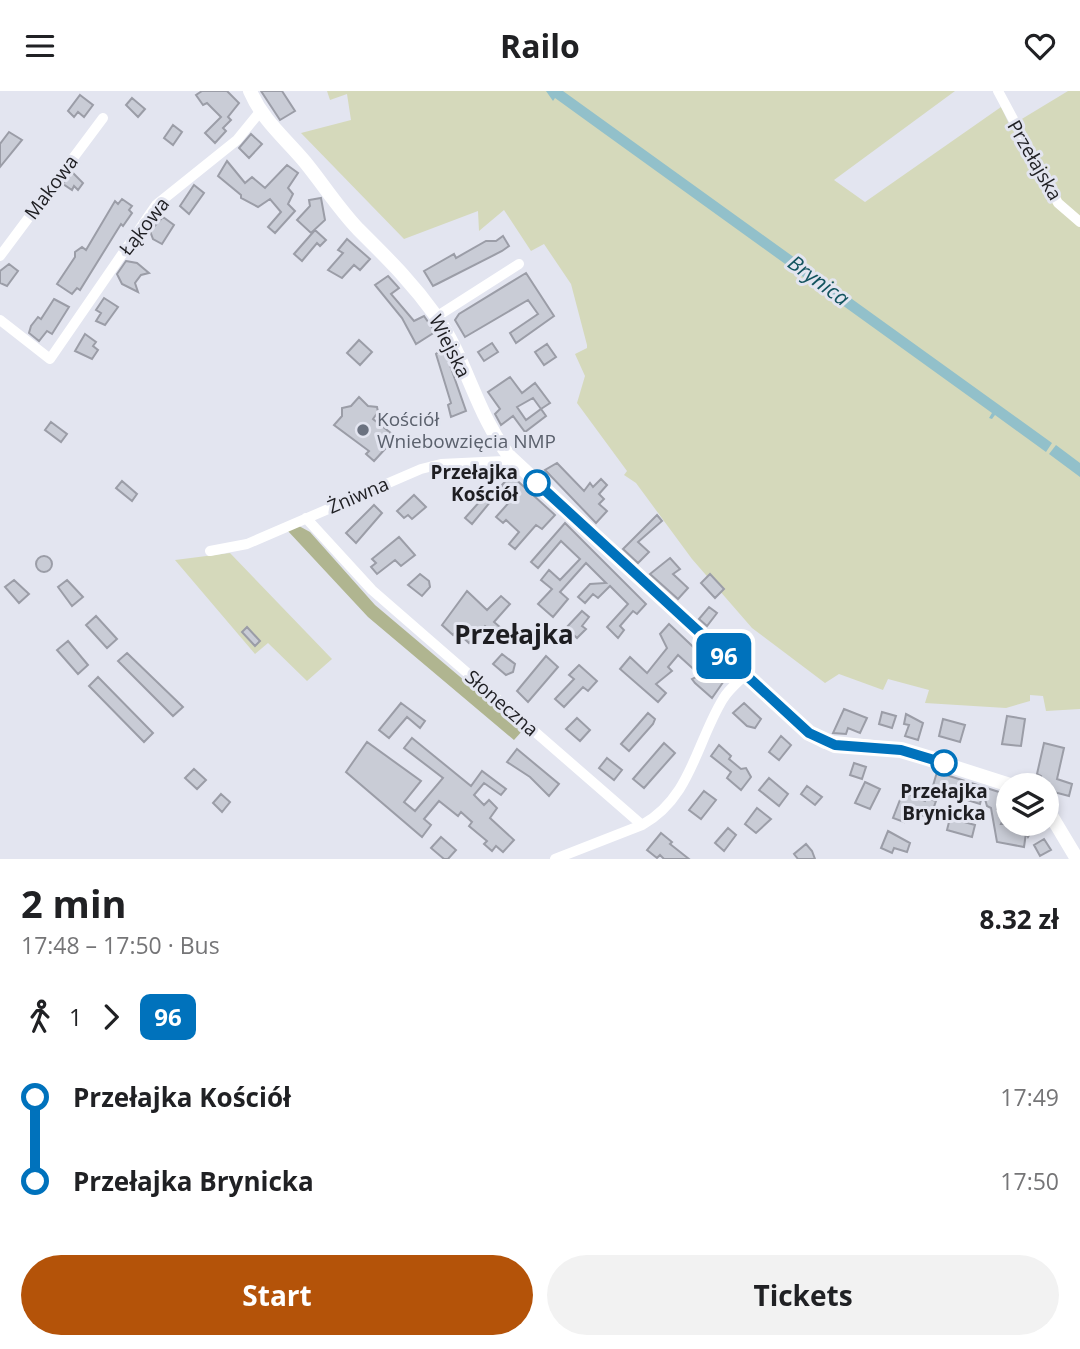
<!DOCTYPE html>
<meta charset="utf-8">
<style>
:root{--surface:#fff;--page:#f2f2f2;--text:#202124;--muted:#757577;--accent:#b45309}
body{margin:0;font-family:"Open Sans",sans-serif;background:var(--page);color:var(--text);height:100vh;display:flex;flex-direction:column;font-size:26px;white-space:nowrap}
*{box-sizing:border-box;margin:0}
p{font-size:23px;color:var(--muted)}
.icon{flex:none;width:38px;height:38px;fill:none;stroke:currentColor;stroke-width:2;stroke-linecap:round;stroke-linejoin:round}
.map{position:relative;height:768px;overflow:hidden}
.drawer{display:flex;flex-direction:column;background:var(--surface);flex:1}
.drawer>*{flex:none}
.badge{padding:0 14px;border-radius:10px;font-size:24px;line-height:46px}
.fabs{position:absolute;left:996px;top:682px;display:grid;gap:14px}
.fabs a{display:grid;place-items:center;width:63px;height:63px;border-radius:50%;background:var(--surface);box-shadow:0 4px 10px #0003;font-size:35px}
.map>.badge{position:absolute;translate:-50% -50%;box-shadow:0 0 0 4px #fff}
.legs{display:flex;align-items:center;gap:10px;height:77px;padding:0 21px;font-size:23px}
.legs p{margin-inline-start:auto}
.head{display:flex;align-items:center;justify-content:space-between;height:119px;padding:0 21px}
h1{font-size:38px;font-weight:700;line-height:52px}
.cta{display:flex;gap:14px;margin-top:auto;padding:14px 21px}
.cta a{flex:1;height:80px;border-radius:42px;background:var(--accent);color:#fff;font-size:28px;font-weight:700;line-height:80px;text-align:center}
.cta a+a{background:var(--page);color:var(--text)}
ul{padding:0 21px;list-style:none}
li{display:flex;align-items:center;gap:24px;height:84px;font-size:26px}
li i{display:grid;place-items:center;width:10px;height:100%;margin:0 9px;background:currentColor}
li i::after{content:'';width:18px;height:18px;margin:-9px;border:5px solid;border-radius:50%;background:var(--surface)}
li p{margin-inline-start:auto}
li:first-child i{background:linear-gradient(#0000 50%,currentColor 0)}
li:last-child i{background:linear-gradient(currentColor 50%,#0000 0)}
header{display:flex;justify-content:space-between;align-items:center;height:91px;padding:0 21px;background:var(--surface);font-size:32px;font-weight:700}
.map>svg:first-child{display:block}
.green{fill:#d5d9bb}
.forest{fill:#b0b590}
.water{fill:#92c0ca}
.building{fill:#c9ccd6;stroke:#9b9da7;stroke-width:2}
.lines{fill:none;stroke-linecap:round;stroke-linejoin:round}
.street{stroke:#fff;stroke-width:10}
.secondary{stroke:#fff;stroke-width:14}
.line-1-casing{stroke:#fff;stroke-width:16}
.line-1{stroke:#0072bc;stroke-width:10}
.worship-dot{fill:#6b7280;stroke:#e3e5f0;stroke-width:2.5}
.stop-1-dot{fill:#fff;stroke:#0072bc;stroke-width:3.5}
.labels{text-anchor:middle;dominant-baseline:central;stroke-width:6;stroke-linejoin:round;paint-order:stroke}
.street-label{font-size:19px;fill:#1e1e22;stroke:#e3e5f0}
.worship-label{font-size:19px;fill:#5b616d;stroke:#e3e5f0;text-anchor:start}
.stop-label{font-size:19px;font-weight:bold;fill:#1e1e22;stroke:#e3e5f0;text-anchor:end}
.water-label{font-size:21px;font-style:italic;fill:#13545f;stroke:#e3e5f0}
.district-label{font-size:26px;font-weight:bold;fill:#1e1e22;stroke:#e3e5f0}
</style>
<header><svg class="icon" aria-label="menu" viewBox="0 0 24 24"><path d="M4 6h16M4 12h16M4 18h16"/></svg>Railo<svg class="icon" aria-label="heart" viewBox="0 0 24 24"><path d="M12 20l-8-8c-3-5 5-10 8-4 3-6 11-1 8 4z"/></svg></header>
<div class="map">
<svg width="1080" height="768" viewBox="0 0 1080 768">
<rect width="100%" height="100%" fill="#e3e5f0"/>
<path class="green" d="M 327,0 L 955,0 L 834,89 L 865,111 L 1001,16 L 1010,35 L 1068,0 L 1080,0 L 1080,618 L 1046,620 L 1043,605 L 1030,604 L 1030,610 L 1006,617 L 925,612 L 929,599 L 888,588 L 883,599 L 839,583 L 825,592 L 752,537 L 692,468 L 636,392 L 624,384 L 627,380 L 577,312 L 585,285 L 575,263 L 587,257 L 587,254 L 571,193 L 544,153 L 531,160 L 504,119 L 479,140 L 478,120 L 404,148 L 301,42 L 351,29 L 347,3 L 330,9 Z
M 230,462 L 332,568 L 307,590 L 268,552 L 255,563 L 175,469 Z"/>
<path class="forest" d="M 299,435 L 310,441 L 375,514 L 523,639 L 514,649 L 368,526 L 287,439 Z"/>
<path class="water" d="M 546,0 L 563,0 L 1052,352 L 1046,361 L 995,324 L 992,328 L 989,327 L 992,322 L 602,41 L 555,7 L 553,10 Z
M 1056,354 L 1080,372 L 1080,386 L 1049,363 Z"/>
<path class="building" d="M 202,0 L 227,0 L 239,12 L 228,26 L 231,29 L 223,37 L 226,40 L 215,52 L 205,42 L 221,26 L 207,12 L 203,14 L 196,4 Z
M 261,0 L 282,0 L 295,20 L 280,29 Z
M 80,4 L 93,14 L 84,26 L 78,21 L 74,26 L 68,20 Z
M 132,7 L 145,18 L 138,26 L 126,14 Z
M 173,34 L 182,41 L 173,54 L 164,47 Z
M 9,41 L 22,49 L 0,76 L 0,53 Z
M 251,43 L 262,53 L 249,67 L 239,57 Z
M 227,70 L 245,92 L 252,86 L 265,97 L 287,74 L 298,82 L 288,97 L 293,103 L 288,113 L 295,120 L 275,142 L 268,136 L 281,121 L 270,108 L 258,116 L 241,107 L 241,104 L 218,85 Z
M 72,81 L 83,92 L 78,99 L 74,95 L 72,99 L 63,93 Z
M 194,94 L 204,102 L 189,123 L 180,115 Z
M 321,107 L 325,129 L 311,142 L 297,129 L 310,115 L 309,109 Z
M 122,108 L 132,115 L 129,119 L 132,122 L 123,135 L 121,133 L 80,199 L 77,197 L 72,203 L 57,193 L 75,166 L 75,161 L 82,156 L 86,159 L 115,110 L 118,113 Z
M 163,126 L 174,134 L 162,153 L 153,148 L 150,140 Z
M 315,139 L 326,149 L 320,155 L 317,152 L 302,170 L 294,163 Z
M 503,145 L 509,155 L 502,160 L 437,193 L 433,195 L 424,180 L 454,163 L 456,167 L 486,150 L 496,150 Z
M 347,148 L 370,168 L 360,179 L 354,174 L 342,187 L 328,179 L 343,162 L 338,159 Z
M 126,170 L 137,172 L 149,182 L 141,184 L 135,192 L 138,201 L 122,193 L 117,183 Z
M 9,173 L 18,180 L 7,195 L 0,192 L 0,180 Z
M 526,182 L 554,225 L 516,252 L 510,242 L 538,223 L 528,209 L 465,246 L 455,229 L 459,223 Z
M 388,185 L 399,197 L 391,203 L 414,230 L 424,225 L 435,241 L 416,253 L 402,227 L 375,194 Z
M 104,207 L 118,216 L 105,234 L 96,230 L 101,222 L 96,219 Z
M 54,208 L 69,216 L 52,243 L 47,240 L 39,250 L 29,242 L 31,235 L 38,226 L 41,228 Z
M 85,243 L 96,251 L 93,255 L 98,259 L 92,268 L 75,260 Z
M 359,249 L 372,261 L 360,274 L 347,262 Z
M 492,252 L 498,261 L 484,270 L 478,261 Z
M 547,253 L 556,266 L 544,274 L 535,261 Z
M 444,257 L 466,320 L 451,326 L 448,314 L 451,312 L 436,263 Z
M 510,286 L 522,302 L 535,292 L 550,312 L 541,318 L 533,307 L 517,316 L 526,329 L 541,318 L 546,325 L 525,341 L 513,325 L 501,334 L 495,323 L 500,318 L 488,301 Z
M 359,306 L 368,315 L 377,316 L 378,321 L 373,328 L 396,346 L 374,370 L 366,363 L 369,360 L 334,334 L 342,325 L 342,317 L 351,315 Z
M 51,331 L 67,343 L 61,351 L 45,339 Z
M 557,372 L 584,400 L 590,392 L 593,396 L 601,388 L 607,394 L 599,403 L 604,408 L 599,413 L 607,420 L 596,432 L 545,379 Z
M 511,384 L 555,424 L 542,438 L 536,434 L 515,458 L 509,453 L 519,441 L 506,429 L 503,432 L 496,426 L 513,407 L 501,395 Z
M 122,390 L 137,403 L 132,410 L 116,397 Z
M 490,399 L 496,404 L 472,433 L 465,427 Z
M 414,404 L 426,416 L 412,428 L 408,424 L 404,427 L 397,420 Z
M 374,414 L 382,422 L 356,452 L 346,442 Z
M 657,424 L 662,430 L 638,451 L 649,461 L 638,472 L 623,458 Z
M 565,432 L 646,513 L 637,523 L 633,520 L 620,535 L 624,539 L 618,547 L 607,536 L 628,513 L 610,495 L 598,507 L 593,503 L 585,512 L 578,506 L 590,493 L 606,492 L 586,472 L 560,501 L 568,508 L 553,526 L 538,513 L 552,498 L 541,489 L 549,479 L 560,489 L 580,468 L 561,450 L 538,477 L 531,471 Z
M 399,446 L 415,464 L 401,475 L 395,469 L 377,483 L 371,476 L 376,472 L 372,468 Z
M36 473a8 8 0 1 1 16 0a8 8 0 1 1-16 0Z
M 670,467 L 680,478 L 673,483 L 688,497 L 678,508 L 650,483 Z
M 420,483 L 429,490 L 430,496 L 422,505 L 408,494 Z
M 710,483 L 724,498 L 715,507 L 701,492 Z
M 14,489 L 29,503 L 19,512 L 5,496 Z
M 67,489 L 83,506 L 72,515 L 58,496 Z
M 467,500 L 487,519 L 501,505 L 510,513 L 494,531 L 501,537 L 495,543 L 485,535 L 469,552 L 456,540 L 453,544 L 442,534 Z
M 709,516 L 717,522 L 707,535 L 699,528 Z
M 582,520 L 589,526 L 582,535 L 586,538 L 577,547 L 566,537 Z
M 96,525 L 117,548 L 107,557 L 86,534 Z
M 669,533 L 726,587 L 712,607 L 695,592 L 692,588 L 700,584 L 678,564 L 668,576 L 672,580 L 656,593 L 666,602 L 658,611 L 620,578 L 630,566 L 647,582 L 667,557 L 660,543 Z
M 247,536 L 260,550 L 255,555 L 242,541 Z
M 68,550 L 88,574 L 78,583 L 57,559 Z
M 127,562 L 183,616 L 173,625 L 118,570 Z
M 502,563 L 515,573 L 513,581 L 506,584 L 493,573 Z
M 546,565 L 558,576 L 528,611 L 517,600 Z
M 579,574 L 597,590 L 588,600 L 583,596 L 564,616 L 555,608 L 574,588 L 569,584 Z
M 98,586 L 153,642 L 144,651 L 89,595 Z
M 401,612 L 425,630 L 420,637 L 407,626 L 389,647 L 379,639 Z
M 744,612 L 761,628 L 755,637 L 747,635 L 733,622 Z
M 844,618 L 867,627 L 860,642 L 848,637 L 846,643 L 833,642 Z
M 882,621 L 896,625 L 892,637 L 879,633 Z
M 648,622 L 655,628 L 653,633 L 629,660 L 621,653 Z
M 906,623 L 923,632 L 918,649 L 905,645 L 909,634 L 904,633 Z
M 1007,625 L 1025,628 L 1021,655 L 1002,653 Z
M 577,627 L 590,639 L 580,650 L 566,638 Z
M 943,628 L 965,634 L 960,651 L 939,645 Z
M 781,645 L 791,654 L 779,669 L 769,661 Z
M 412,647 L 471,695 L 482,680 L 506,698 L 501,704 L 484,692 L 474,704 L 484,714 L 489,709 L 497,717 L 490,727 L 514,749 L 503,761 L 496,755 L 492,760 L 484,753 L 487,750 L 469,735 L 472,731 L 461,721 L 458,725 L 439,710 L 424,728 L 431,734 L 422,746 L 346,681 L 367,651 L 421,690 L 404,711 L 415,720 L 443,687 L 404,657 Z
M 664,652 L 675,662 L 644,697 L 633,688 Z
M 1044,652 L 1064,657 L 1057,688 L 1072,693 L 1069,705 L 1046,699 L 1046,695 L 1038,695 L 1041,685 L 1037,683 Z
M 719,654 L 731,665 L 729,668 L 741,678 L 746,677 L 751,686 L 741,699 L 727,687 L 731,681 L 711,665 Z
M 517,658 L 559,693 L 549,705 L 530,686 L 507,671 Z
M 607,667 L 622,679 L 614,689 L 599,677 Z
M 854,672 L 866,676 L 862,688 L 850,684 Z
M 194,678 L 206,689 L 197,698 L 185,687 Z
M 937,681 L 1002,702 L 997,718 L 1006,722 L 1001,733 L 1036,733 L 1028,746 L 1026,742 L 1024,756 L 997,751 L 991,717 L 987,715 L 983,701 L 980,713 L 932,698 Z
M 769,687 L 788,703 L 779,715 L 759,699 Z
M 865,691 L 880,698 L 870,718 L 855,712 Z
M 807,695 L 822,706 L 815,714 L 801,703 Z
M 704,700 L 716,709 L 701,728 L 689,719 Z
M 903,701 L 925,710 L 926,707 L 936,710 L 930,727 L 914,722 L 909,727 L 906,726 L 904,731 L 893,727 Z
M 221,703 L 230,711 L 222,721 L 213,712 Z
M 757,717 L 771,728 L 756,742 L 745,733 Z
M 950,727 L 975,734 L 972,746 L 947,739 Z
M 728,737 L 736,744 L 724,760 L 715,752 Z
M 888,740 L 910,752 L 907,761 L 894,757 L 892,762 L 881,757 Z
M 661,742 L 672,751 L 670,753 L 689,768 L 664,768 L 660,764 L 657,767 L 647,759 Z
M 441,746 L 456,759 L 448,768 L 444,768 L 431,757 Z
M 1044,748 L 1051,759 L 1040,765 L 1034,754 Z
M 806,753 L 812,760 L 815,768 L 798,768 L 794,763 Z"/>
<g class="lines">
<path class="street" d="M 998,0 L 1058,112 L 1080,131
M 0,165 L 103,27
M 436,226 L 519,173
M 0,229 L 50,268 L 156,114 L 237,49 L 259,22
M 306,427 L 372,499 L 642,734 C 691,707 696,652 723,608 C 728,599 738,591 745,584
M 210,460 L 247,453 L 421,378 L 441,373 L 504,370 L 510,366
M 555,768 L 642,734"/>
<path class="secondary" d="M 250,0 C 263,30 284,46 305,71 C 323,93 338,117 358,138 C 388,168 410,189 436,225 C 467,269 476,323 510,366 L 778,614 L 809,642 L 825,651 L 901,659 L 1013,695
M 1046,716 L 1077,768"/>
</g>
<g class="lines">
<g class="line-1-casing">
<path id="line-1" d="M 537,392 L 809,642 L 835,654 L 901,659 L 944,672"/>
</g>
<use href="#line-1" class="line-1"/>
</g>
<circle class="worship-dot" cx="363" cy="339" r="7"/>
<g class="stop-1-dot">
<circle cx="537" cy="392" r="12"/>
<circle cx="944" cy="672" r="12"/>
</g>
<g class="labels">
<g class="street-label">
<text transform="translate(1035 69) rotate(60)">Przełajska</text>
<text transform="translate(51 96) rotate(-53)">Makowa</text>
<text transform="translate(144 135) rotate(-52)">Łąkowa</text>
<text transform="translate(450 255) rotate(63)">Wiejska</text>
<text transform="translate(358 404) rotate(-23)">Żniwna</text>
<text transform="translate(502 612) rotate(41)">Słoneczna</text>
</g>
<g class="worship-label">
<text x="377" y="328">Kościół<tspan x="377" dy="22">Wniebowzięcia NMP</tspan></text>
</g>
<g class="stop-label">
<text x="518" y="381">Przełajka<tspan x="518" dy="22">Kościół</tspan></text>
<text x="944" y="700" text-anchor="middle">Przełajka<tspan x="944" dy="22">Brynicka</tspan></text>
</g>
<g class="water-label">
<text transform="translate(819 189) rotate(36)">Brynica</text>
</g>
<g class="district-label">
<text x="514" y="543">Przełajka</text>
</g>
</g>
</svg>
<div class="fabs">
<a><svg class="icon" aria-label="layers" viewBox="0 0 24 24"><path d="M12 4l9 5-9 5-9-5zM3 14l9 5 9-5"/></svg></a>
</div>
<b class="badge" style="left:724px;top:565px;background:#0072bc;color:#fff">96</b>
</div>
<section class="drawer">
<div class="head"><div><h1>2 min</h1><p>17:48 – 17:50 · Bus</p></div><b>8.32 zł</b></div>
<div class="legs"><svg class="icon" aria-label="walk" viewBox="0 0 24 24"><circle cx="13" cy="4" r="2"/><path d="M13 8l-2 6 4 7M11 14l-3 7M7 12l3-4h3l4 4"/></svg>1<svg class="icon" aria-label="forward" viewBox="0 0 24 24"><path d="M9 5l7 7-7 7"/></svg><b class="badge" style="background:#0072bc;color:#fff">96</b></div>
<ul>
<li><i style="color:#0072bc"></i><b>Przełajka Kościół</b><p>17:49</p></li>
<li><i style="color:#0072bc"></i><b>Przełajka Brynicka</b><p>17:50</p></li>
</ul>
<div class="cta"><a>Start</a><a>Tickets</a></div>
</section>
